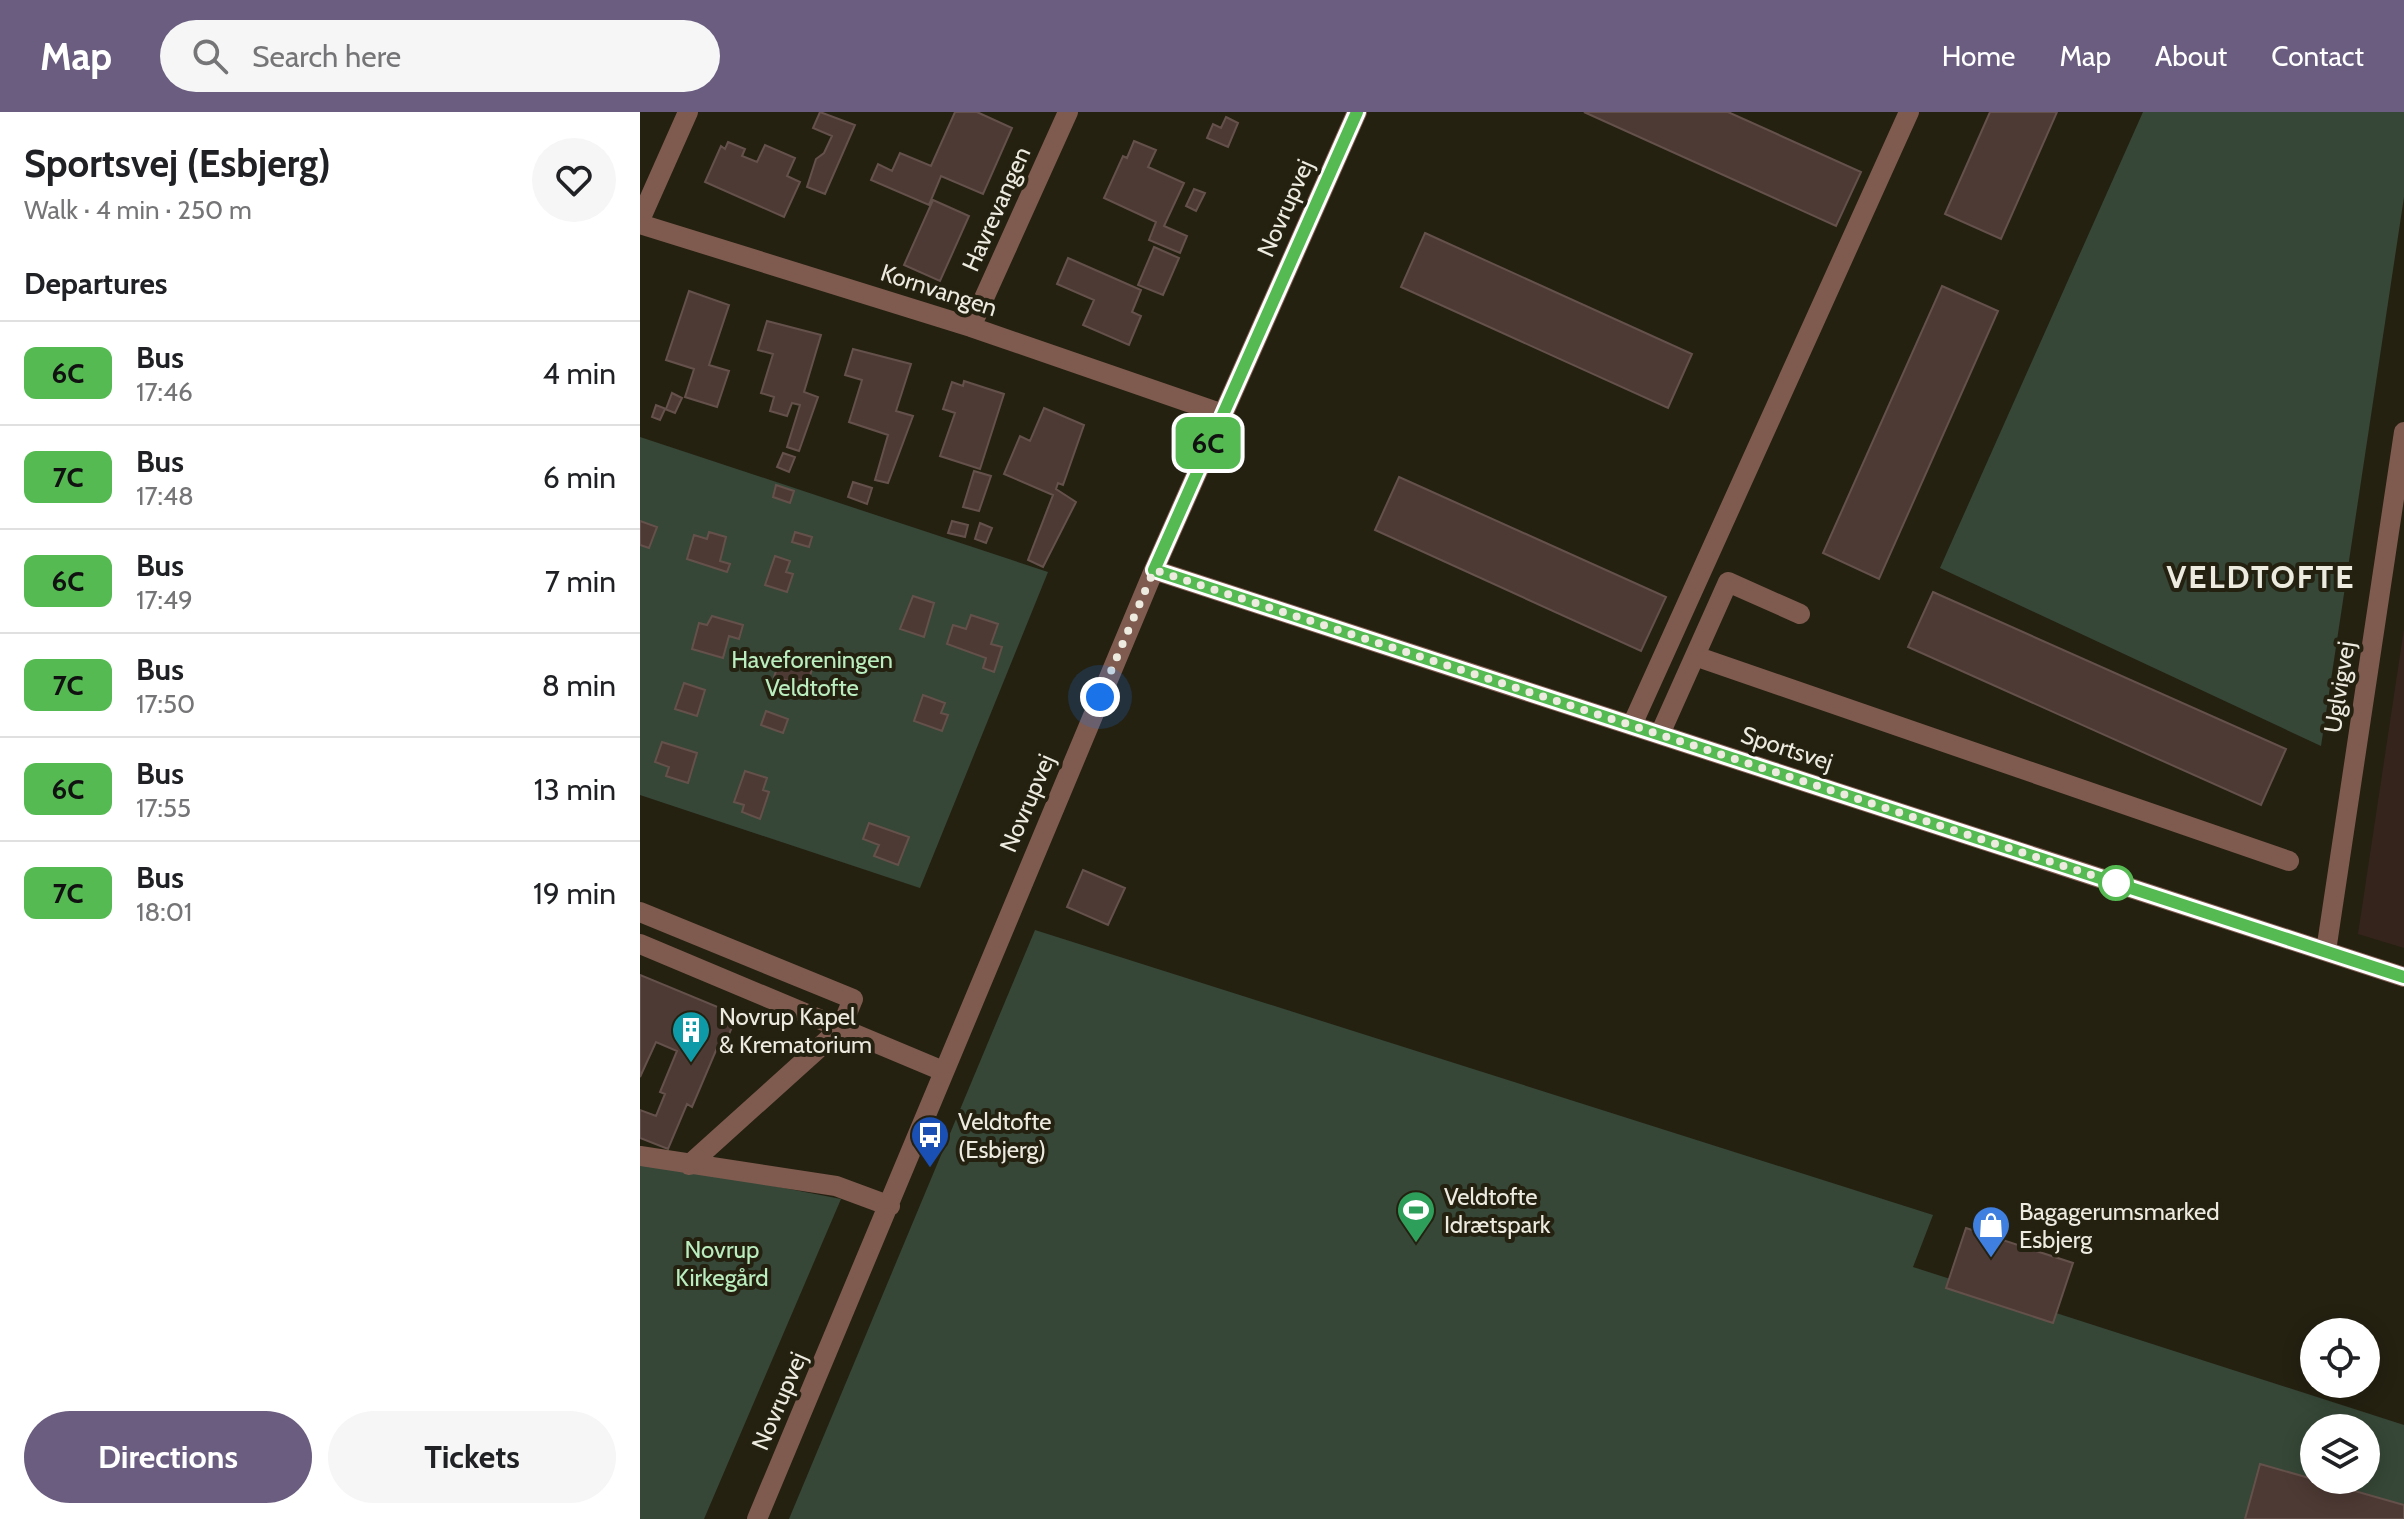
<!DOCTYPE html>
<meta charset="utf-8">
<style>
:root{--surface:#fff;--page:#f6f6f6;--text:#202124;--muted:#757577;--line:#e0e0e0;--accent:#6a5d80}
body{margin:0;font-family:Cabin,sans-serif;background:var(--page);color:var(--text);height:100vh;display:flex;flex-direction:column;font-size:30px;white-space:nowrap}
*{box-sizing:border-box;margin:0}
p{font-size:26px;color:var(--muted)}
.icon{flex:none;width:44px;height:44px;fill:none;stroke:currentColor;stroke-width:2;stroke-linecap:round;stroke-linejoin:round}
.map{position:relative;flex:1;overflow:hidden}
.details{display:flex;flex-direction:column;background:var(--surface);width:640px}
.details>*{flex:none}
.badge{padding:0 16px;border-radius:12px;font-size:28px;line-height:52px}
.tools{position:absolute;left:1660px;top:1206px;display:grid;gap:16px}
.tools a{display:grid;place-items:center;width:80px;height:80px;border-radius:50%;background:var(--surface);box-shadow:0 4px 20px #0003;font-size:40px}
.you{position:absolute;width:40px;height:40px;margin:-20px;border:6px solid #fff;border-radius:50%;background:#1a73e8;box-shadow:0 0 0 12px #1a73e833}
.map>.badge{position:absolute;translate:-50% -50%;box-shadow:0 0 0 4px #fff}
h2{padding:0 24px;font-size:30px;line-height:72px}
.round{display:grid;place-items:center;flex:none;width:84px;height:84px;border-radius:42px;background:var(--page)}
.overview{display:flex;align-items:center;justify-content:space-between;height:136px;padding:0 24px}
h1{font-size:38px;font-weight:800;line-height:60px}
.button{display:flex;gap:16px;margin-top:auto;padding:16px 24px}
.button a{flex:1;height:92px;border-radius:48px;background:var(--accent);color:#fff;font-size:32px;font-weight:800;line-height:92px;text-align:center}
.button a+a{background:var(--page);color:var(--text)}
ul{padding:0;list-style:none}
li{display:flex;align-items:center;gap:24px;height:104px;padding:0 24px;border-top:2px solid var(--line)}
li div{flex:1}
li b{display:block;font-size:30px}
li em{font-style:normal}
li .badge{min-width:88px;font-weight:700;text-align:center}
header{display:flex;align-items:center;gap:48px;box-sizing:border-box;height:112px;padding:0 40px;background:var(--accent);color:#fff}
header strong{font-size:38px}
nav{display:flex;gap:44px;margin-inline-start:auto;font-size:28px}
.search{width:560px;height:72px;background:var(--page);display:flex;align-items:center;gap:20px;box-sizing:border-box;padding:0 28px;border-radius:44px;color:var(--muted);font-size:30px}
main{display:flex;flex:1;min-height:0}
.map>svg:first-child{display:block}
.commercial{fill:#35241b}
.green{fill:#364737;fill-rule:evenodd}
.building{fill:#4e3a35;stroke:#65514b;stroke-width:2}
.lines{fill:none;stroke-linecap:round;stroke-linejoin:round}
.minor{stroke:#7f5b4f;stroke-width:20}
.line-casing{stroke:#fff;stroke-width:18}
.line{stroke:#54ba51;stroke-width:12}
.walk{stroke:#edebe0;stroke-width:8;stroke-dasharray:0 14.4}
.stop-dot{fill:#fff;stroke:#54ba51;stroke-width:4}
.labels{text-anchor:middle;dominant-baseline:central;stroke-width:8;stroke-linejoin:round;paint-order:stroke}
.street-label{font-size:24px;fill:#edebe0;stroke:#252111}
.park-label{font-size:24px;fill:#baeebe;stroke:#252111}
.poi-label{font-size:24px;fill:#edebe0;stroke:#252111;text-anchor:start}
.district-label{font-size:32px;font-weight:bold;letter-spacing:2px;fill:#edebe0;stroke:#252111}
</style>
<header>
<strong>Map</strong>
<div class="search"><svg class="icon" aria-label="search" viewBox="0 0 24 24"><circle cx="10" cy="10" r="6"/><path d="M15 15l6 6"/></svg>Search here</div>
<nav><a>Home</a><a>Map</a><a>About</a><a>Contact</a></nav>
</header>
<main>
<section class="details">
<div class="overview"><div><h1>Sportsvej (Esbjerg)</h1><p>Walk · 4 min · 250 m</p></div><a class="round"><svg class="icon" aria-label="heart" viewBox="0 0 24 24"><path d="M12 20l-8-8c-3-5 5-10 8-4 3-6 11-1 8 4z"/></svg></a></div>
<h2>Departures</h2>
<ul>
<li><span class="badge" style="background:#54ba51;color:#111">6C</span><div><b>Bus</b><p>17:46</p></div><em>4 min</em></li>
<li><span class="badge" style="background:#54ba51;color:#111">7C</span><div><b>Bus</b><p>17:48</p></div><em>6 min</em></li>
<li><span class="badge" style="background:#54ba51;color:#111">6C</span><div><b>Bus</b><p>17:49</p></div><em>7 min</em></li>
<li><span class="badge" style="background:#54ba51;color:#111">7C</span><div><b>Bus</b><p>17:50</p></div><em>8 min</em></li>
<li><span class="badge" style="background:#54ba51;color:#111">6C</span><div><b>Bus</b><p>17:55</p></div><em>13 min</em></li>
<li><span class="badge" style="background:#54ba51;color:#111">7C</span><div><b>Bus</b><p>18:01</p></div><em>19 min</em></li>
</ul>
<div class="button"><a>Directions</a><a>Tickets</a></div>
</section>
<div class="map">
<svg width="1764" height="1407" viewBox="0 0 1764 1407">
<rect width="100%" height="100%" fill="#252111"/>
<path class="commercial" d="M 1764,517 L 1764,836 L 1718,822 Z"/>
<path class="green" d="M 1503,0 L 1764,0 L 1764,85 L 1681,634 L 1300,456 Z
M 0,325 L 408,460 L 280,776 L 0,683 Z
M 395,818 L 1293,1103 L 1273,1155 L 1764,1313 L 1764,1407 L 149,1407 ZM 1674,1316 L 1726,1316 L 1726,1368 L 1674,1368 Z
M 0,1048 L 201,1087 L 64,1407 L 0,1407 Z"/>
<path class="building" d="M 180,0 L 215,13 L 185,82 L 167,75 L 176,47 L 184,41 L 192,24 L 173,16 Z
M 315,0 L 337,0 L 372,16 L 343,82 L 301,64 L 289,93 L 231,68 L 238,52 L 252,59 L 260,41 L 291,54 Z
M 944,0 L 1088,0 L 1221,60 L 1196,114 Z
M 1350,0 L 1417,0 L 1361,127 L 1305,102 Z
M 586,5 L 598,11 L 588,35 L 567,26 L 573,12 L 581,16 Z
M 494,29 L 516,38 L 508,55 L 544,71 L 524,114 L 547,124 L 540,141 L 509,128 L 516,110 L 464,86 L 483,44 L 487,46 Z
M 88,30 L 105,37 L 102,44 L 117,50 L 125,33 L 155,46 L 147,64 L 160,70 L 144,105 L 65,70 L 81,34 L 85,37 Z
M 554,77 L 565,81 L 556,99 L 546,94 Z
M 293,88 L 329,104 L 300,169 L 264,153 Z
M 785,121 L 1052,242 L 1028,296 L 761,175 Z
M 514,135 L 539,146 L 523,183 L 498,173 Z
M 428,146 L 501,178 L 492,200 L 501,204 L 489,233 L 443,213 L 454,188 L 417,172 Z
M 1302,174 L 1358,199 L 1239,467 L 1183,441 Z
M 49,179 L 89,193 L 69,253 L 89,259 L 77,295 L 45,285 L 54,257 L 26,248 Z
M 127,209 L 181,223 L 164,280 L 178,285 L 159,339 L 147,335 L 160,293 L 152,291 L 147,304 L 130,299 L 134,285 L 121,281 L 133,242 L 118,238 Z
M 213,237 L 271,252 L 256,299 L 273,304 L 248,371 L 235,368 L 248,323 L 209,310 L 222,268 L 205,263 Z
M 324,269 L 364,282 L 340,357 L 300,344 L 315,301 L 303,297 L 312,270 L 323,274 Z
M 32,281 L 42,286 L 35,301 L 25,297 L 20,308 L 12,305 L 16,293 L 26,297 Z
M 404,296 L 444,313 L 423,373 L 418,371 L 416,377 L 436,390 L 403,455 L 388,448 L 413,383 L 364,362 L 380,324 L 390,329 Z
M 143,341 L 155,345 L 149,360 L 137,355 Z
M 334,359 L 351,364 L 339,399 L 323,395 Z
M 759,365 L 1026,485 L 1001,539 L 735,418 Z
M 213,370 L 232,376 L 227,392 L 208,385 Z
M 136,373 L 154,379 L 150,391 L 133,385 Z
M 0,409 L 17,415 L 9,436 L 0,433 Z
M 312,409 L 328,413 L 325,425 L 308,421 Z
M 340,411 L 352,416 L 346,431 L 335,427 Z
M 69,420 L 86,425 L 80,449 L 90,452 L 87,460 L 47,447 L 54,423 L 67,427 Z
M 155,420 L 172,425 L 169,435 L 152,430 Z
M 135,444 L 150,449 L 146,460 L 153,462 L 147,480 L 125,473 Z
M 1293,480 L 1646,637 L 1621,693 L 1268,535 Z
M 273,484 L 294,491 L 284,525 L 260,517 Z
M 331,503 L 358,512 L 351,532 L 362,535 L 354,560 L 343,556 L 346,546 L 307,532 L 313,513 L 326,517 Z
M 72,504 L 103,513 L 99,527 L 89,524 L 83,546 L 52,537 L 59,511 L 67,513 Z
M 140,547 L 172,557 L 168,570 L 158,567 L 157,571 L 134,565 Z
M 44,571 L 65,578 L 57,604 L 35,597 Z
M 283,583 L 305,591 L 301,601 L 308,603 L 302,619 L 274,609 Z
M 126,599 L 148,607 L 143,621 L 121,613 Z
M 22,630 L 57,641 L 48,671 L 26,664 L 29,655 L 15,650 Z
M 105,659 L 127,666 L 123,678 L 129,680 L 120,707 L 102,700 L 104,693 L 94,690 Z
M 229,711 L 269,725 L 258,753 L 234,744 L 239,733 L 223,727 Z
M 443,758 L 485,776 L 468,813 L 427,795 Z
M 0,863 L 97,903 L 82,939 L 77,936 L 52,995 L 47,992 L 28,1037 L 0,1026 L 0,998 L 16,1004 L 25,982 L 20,980 L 37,939 L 16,930 L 0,965 Z
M 1326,1116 L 1433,1151 L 1413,1211 L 1306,1176 Z
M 1620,1352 L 1764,1393 L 1764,1407 L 1605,1407 Z"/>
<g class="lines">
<path class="minor" d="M 0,108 L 48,0
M 0,112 L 331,215 L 580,301
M 331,215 L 428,0
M 514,458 L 1764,865
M 1055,544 L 1649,749
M 992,613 L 1269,0
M 1020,622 L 1088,470 L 1160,502
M 0,800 L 213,887 L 201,916 L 49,1053
M 0,832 L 303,959
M 1686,839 L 1764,320
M 0,1044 L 196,1074 L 250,1094
M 117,1407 L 514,458 L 717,0"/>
</g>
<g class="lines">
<g class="line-casing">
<path id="line" d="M 717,0 L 514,458 L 1764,865"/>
</g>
<use href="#line" class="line"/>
<path class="walk" d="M 460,585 L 514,458 L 1476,771"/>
</g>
<defs>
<g id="building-pin" transform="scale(2)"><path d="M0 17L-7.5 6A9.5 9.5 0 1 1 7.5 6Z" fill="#0f9aa8" stroke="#252111"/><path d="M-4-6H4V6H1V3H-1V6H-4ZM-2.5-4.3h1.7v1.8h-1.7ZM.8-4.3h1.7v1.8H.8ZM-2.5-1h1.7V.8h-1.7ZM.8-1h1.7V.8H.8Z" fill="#fff"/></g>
<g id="bus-pin" transform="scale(2)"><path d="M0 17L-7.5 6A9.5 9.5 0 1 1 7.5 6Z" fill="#1a4fb4" stroke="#252111"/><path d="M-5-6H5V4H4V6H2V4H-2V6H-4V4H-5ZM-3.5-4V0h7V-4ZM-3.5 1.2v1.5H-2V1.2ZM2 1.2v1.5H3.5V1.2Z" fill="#fff"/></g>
<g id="stadium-pin" transform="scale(2)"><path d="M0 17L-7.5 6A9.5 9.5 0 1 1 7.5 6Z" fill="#2e9e5b" stroke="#252111"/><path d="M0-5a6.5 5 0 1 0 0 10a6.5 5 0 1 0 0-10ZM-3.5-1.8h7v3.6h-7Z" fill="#fff"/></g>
<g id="shop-pin" transform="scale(2)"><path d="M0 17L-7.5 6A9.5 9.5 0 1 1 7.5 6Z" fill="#3f7fe0" stroke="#252111"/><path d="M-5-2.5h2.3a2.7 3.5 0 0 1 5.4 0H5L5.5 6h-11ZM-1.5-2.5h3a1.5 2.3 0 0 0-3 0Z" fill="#fff"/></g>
</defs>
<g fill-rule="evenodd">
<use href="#building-pin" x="51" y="918"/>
<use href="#bus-pin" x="290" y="1023"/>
<use href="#stadium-pin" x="776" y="1098"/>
<use href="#shop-pin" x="1351" y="1113"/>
</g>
<circle class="stop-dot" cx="1476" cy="771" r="16"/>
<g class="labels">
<g class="street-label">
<text transform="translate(645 96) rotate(-66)">Novrupvej</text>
<text transform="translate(356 97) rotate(-66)">Havrevangen</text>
<text transform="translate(299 178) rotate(18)">Kornvangen</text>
<text transform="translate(1699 575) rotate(-81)">Uglvigvej</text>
<text transform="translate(1147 636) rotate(18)">Sportsvej</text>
<text transform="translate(387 691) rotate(-67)">Novrupvej</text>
<text transform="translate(139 1289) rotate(-67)">Novrupvej</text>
</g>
<g class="park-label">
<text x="172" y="547">Haveforeningen<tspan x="172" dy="28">Veldtofte</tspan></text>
<text x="82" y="1137">Novrup<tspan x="82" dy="28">Kirkegård</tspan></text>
</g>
<g class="poi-label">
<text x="79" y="904">Novrup Kapel<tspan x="79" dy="28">&amp; Krematorium</tspan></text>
<text x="318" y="1009">Veldtofte<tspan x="318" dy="28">(Esbjerg)</tspan></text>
<text x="804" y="1084">Veldtofte<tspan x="804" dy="28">Idrætspark</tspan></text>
<text x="1379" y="1099">Bagagerumsmarked<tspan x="1379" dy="28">Esbjerg</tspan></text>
</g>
<g class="district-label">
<text x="1621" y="464">VELDTOFTE</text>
</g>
</g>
</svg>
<div class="tools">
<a><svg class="icon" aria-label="locate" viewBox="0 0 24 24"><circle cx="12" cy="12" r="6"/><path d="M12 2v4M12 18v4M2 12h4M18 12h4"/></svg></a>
<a><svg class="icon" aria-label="layers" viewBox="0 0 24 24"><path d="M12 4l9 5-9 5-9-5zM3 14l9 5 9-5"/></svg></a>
</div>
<div class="you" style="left:460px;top:585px"></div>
<b class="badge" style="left:568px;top:331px;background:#54ba51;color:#111">6C</b>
</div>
</main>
